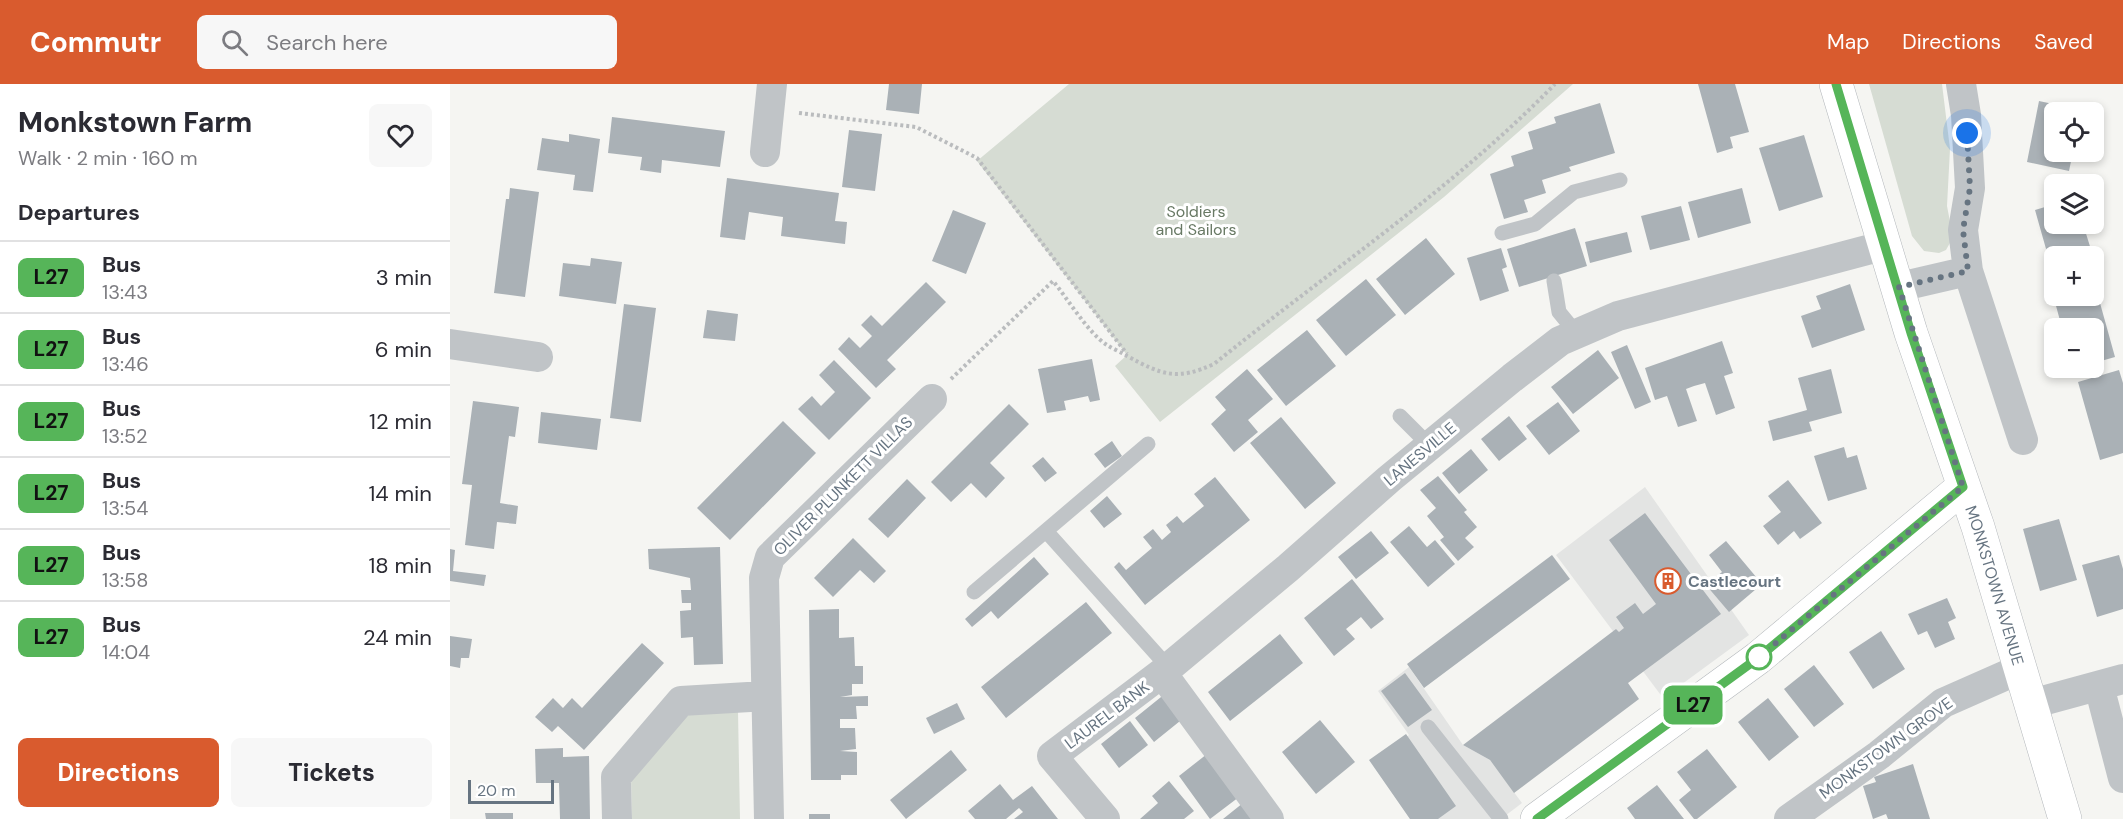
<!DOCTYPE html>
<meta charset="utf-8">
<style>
:root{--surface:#fff;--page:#f7f7f7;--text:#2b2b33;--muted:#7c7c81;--line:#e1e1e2;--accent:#d95b2e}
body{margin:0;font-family:"DM Sans",sans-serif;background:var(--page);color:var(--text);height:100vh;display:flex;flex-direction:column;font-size:22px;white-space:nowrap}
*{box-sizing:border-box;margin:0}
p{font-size:20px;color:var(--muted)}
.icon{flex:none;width:33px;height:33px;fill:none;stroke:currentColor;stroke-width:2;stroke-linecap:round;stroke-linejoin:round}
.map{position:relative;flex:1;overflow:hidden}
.details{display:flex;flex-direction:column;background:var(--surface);width:450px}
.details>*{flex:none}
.badge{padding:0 12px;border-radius:9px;font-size:21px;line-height:39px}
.buttons{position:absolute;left:1594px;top:18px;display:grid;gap:12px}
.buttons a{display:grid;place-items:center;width:60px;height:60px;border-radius:9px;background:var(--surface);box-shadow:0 3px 9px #0003;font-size:30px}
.scale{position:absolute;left:18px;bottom:15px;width:86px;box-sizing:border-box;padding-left:6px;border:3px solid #667481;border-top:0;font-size:16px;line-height:21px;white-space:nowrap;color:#667481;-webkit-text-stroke:4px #fff;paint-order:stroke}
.you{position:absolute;width:30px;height:30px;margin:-15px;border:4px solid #fff;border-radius:50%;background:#1a73e8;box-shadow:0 0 0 9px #1a73e833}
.map>.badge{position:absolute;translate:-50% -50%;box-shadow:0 0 0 3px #fff}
h2{padding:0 18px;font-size:22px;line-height:54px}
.round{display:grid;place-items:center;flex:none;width:63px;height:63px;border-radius:9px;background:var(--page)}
.overview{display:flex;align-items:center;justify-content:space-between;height:102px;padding:0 18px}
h1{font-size:28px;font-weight:800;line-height:45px}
.cta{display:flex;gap:12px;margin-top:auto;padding:12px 18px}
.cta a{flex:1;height:69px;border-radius:9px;background:var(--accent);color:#fff;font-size:24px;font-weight:800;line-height:69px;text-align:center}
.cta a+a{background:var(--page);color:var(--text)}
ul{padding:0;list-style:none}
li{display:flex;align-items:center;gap:18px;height:72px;padding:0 18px;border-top:2px solid var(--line)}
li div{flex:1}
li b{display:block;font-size:22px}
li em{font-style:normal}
li .badge{min-width:66px;font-weight:700;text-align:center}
header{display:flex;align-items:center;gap:36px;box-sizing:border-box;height:84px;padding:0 30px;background:var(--accent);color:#fff}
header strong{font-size:28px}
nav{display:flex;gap:33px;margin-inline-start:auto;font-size:21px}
.search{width:420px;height:54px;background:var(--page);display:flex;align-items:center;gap:15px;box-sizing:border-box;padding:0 21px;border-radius:9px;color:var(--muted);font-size:22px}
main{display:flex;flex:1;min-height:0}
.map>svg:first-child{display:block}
.built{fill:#e3e4e3}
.green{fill:#d6dcd3}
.building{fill:#aab1b6}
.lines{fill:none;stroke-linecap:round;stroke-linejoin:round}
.secondary-casing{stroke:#b3b7bb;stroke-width:34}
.path{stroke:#babcbe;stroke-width:4;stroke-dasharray:3 3;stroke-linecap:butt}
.lane{stroke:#c0c4c7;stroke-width:15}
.street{stroke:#c0c4c7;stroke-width:30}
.secondary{stroke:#fff;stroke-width:33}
.line-casing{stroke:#fff;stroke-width:14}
.line{stroke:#56b559;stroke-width:9}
.walk{stroke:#667481;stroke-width:6;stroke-dasharray:0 10.8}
.stop-dot{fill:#fff;stroke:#56b559;stroke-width:3}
.labels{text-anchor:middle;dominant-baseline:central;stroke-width:6;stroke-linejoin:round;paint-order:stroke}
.park-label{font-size:16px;fill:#687964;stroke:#fff}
.street-label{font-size:16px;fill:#667481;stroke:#fff}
.poi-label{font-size:16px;font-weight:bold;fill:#667481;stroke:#fff;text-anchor:start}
</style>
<header>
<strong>Commutr</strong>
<div class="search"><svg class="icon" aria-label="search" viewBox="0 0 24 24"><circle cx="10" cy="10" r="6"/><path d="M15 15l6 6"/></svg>Search here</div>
<nav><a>Map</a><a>Directions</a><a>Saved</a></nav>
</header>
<main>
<section class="details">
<div class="overview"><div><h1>Monkstown Farm</h1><p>Walk · 2 min · 160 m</p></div><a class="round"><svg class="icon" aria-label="heart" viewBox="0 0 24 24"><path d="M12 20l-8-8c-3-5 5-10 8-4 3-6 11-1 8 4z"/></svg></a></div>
<h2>Departures</h2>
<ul>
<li><span class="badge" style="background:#56b559;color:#111">L27</span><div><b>Bus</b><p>13:43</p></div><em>3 min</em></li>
<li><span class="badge" style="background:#56b559;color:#111">L27</span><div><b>Bus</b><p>13:46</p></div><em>6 min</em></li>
<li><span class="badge" style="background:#56b559;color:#111">L27</span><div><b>Bus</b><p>13:52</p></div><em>12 min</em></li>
<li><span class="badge" style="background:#56b559;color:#111">L27</span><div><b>Bus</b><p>13:54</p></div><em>14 min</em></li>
<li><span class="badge" style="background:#56b559;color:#111">L27</span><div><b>Bus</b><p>13:58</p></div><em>18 min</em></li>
<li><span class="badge" style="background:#56b559;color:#111">L27</span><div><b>Bus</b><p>14:04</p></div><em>24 min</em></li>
</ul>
<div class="cta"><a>Directions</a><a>Tickets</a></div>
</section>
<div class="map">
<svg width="1673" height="735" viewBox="0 0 1673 735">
<rect width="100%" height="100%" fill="#f5f5f2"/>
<path class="built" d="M 1195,403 L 1299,551 L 1213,614 L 1106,471 Z
M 959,583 L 1013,661 L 1040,676 L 1072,719 L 1051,735 L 960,735 L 923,681 L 959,651 L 928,607 Z"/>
<path class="green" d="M 619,0 L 1123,0 L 994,113 L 710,338 L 665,282 L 677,271 L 527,77 Z
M 1419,0 L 1492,0 L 1500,65 L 1497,122 L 1501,143 L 1501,157 L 1496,166 L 1489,169 L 1474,167 L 1462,152 Z
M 288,627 L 290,735 L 182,735 L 181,690 L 236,628 Z"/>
<path class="building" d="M 439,0 L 472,0 L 469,30 L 436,26 Z
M 1248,0 L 1285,0 L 1299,48 L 1280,53 L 1283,64 L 1267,69 Z
M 1589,17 L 1631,26 L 1630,28 L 1605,28 L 1605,68 L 1623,68 L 1619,87 L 1577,78 Z
M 1150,19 L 1165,69 L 1119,83 L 1121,87 L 1092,96 L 1096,109 L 1074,116 L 1078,128 L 1054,135 L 1040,90 L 1064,82 L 1061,72 L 1083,65 L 1078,48 L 1106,39 L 1104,33 Z
M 162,33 L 275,47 L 270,83 L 212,76 L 211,89 L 190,86 L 192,73 L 158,69 Z
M 399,46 L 432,50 L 425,107 L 392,103 Z
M 119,50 L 150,55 L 143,108 L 123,106 L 125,91 L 87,86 L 92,54 L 119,58 Z
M 1354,51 L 1373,113 L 1329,127 L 1309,64 Z
M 277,94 L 389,109 L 385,137 L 397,138 L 395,160 L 331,152 L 333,133 L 299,128 L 295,156 L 270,153 Z
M 60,104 L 89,108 L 75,213 L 44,209 L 56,115 L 59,115 Z
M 1292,104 L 1301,139 L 1248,154 L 1238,118 Z
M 1605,120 L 1605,140 L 1633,140 L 1643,172 L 1605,172 L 1605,185 L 1602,186 L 1585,126 Z
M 1231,122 L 1240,156 L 1200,166 L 1191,132 Z
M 503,126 L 536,139 L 516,190 L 482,177 Z
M 1125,144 L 1137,182 L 1069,203 L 1057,165 Z
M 1177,148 L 1182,168 L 1140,179 L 1135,158 Z
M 976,154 L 1005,190 L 955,231 L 926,195 Z
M 1051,164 L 1057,183 L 1052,185 L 1059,207 L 1030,217 L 1017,174 Z
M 141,174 L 172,178 L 166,220 L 109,212 L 113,179 L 140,182 Z
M 916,195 L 946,231 L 896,272 L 866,236 Z
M 476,198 L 496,218 L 437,276 L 446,285 L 426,304 L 388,265 L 399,253 L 410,264 L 422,252 L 411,241 L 421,231 L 432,242 Z
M 1400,200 L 1415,246 L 1362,264 L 1351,232 L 1371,225 L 1366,212 Z
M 1645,201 L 1665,273 L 1644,279 L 1644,244 L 1612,244 L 1602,207 L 1605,206 L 1605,212 L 1644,212 Z
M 174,220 L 206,224 L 191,338 L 160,334 Z
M 257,226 L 288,230 L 285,257 L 253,254 Z
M 857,246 L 886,282 L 836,322 L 807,286 Z
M 1272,257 L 1283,289 L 1274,292 L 1285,324 L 1266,331 L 1255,299 L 1244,302 L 1236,305 L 1247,337 L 1228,343 L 1217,312 L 1205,316 L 1195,284 Z
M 1177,261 L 1201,318 L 1185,325 L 1161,268 Z
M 1148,266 L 1169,294 L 1123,330 L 1101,303 Z
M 642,275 L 650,316 L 640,318 L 638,312 L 614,317 L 616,326 L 597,329 L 588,285 Z
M 384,276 L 421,314 L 379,356 L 348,325 L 362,312 L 371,322 L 385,308 L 369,291 Z
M 797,285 L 823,315 L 798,336 L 808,348 L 784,368 L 761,340 L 776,326 L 765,313 Z
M 1381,285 L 1392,329 L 1359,338 L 1362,347 L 1323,357 L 1318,337 L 1357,326 L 1348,294 Z
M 1669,286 L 1673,299 L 1673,369 L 1650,376 L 1628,298 Z
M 23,317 L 69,323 L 65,353 L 59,352 L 50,419 L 68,422 L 66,440 L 47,438 L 44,465 L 15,461 L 22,401 L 12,400 Z
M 1108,318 L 1130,347 L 1099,371 L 1076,342 Z
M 559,320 L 579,340 L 540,379 L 555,394 L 536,414 L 521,399 L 501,418 L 481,398 Z
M 91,328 L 151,335 L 147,366 L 88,359 Z
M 1059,332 L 1077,355 L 1049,377 L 1031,355 Z
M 831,333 L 886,399 L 855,425 L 800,359 Z
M 333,337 L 366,369 L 280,456 L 247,424 Z
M 662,357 L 672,372 L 655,384 L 644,370 Z
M 1394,363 L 1397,374 L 1407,371 L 1417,405 L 1378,417 L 1364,372 Z
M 1021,365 L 1038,386 L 1009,410 L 992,389 Z
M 593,373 L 607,389 L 595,398 L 582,382 Z
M 988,392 L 1017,426 L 1014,428 L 1027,443 L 1015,454 L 1024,463 L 1008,477 L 990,456 L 994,453 L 977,432 L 986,424 L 970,406 Z
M 765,393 L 800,436 L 695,521 L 664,483 L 669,478 L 676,486 L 702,464 L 693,453 L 703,445 L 712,456 L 721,448 L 716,441 L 727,432 L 733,439 L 754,422 L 744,410 Z
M 457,395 L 476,414 L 438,454 L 418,435 Z
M 1338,396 L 1372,439 L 1350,455 L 1344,447 L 1328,461 L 1313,442 L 1331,428 L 1318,412 Z
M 657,412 L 672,430 L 654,444 L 640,427 Z
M 1195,429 L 1271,530 L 1178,599 L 1189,615 L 1064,709 L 1040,676 L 1013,661 L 1166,545 L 1169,548 L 1174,544 L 1166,533 L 1185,519 L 1193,530 L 1206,520 L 1159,456 Z
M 1609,435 L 1627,496 L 1590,507 L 1573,445 Z
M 959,442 L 977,463 L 985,456 L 1005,480 L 978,503 L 940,458 Z
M 921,447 L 939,469 L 906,495 L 888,473 Z
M 403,454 L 436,487 L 424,499 L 410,486 L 383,513 L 364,494 Z
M 1276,457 L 1312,500 L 1279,528 L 1256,501 L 1272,488 L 1259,471 Z
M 270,463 L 273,580 L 244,581 L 243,553 L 231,554 L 230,527 L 241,526 L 241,519 L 232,519 L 231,506 L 241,506 L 240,494 L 199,485 L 198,465 Z
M 0,465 L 5,466 L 3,487 L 36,491 L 34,502 L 0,497 Z
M 1102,471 L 1120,495 L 974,604 L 957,580 Z
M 1669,471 L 1673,485 L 1673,525 L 1647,533 L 1632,481 Z
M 584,473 L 599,490 L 548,535 L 541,527 L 522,543 L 515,535 Z
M 902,495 L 934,535 L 921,545 L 911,533 L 896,545 L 905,555 L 884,572 L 854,534 Z
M 1497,514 L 1506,534 L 1498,538 L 1505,555 L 1485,564 L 1477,547 L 1468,551 L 1458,530 Z
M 636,518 L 662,549 L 556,634 L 531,603 Z
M 389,525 L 389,554 L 404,553 L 405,582 L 413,582 L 413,600 L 402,600 L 402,611 L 390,613 L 418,612 L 418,622 L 406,622 L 407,635 L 390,635 L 390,644 L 405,644 L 406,665 L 390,667 L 407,668 L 407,691 L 391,691 L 391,696 L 361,696 L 359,526 Z
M 1431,547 L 1455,585 L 1423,605 L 1399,568 Z
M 830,550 L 853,579 L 780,637 L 758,608 Z
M 0,552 L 22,555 L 19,574 L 11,574 L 10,584 L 0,582 Z
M 192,559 L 214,579 L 134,666 L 108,642 L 102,648 L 85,633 L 103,614 L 113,624 L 122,614 L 132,624 Z
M 1364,581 L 1394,620 L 1364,643 L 1334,605 Z
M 955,589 L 982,626 L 958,643 L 931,607 Z
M 716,609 L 735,633 L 704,658 L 685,634 Z
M 1318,614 L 1349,653 L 1319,677 L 1288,638 Z
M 507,619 L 515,635 L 484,650 L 476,634 Z
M 870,636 L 905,678 L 866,710 L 832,668 Z
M 680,637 L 698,661 L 669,684 L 651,660 Z
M 956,650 L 1006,722 L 988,735 L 960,735 L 919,676 Z
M 113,664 L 113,673 L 139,672 L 140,735 L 110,735 L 109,699 L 86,699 L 85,665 Z
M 1257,665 L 1287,703 L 1247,735 L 1244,735 L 1229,716 L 1241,706 L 1227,688 Z
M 501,666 L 517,686 L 456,735 L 440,716 Z
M 757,670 L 789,713 L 760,735 L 729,692 Z
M 1463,680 L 1480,735 L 1438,735 L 1436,730 L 1423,735 L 1413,702 L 1426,698 L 1424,693 Z
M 719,697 L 744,727 L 734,735 L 690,735 L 708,719 L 702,712 Z
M 550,700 L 563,716 L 582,702 L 608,735 L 564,735 L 573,728 L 569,724 L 556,735 L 525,735 L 518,727 Z
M 1207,701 L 1234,735 L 1185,735 L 1177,724 Z
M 793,719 L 813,735 L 773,735 Z
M 35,729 L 63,729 L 63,735 L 36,735 Z
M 359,730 L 380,730 L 380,735 L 359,735 Z"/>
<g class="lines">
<g class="secondary-casing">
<g id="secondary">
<path id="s1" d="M 1386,0 L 1461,249 L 1528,443 L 1615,735"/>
<path d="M 1087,735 L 1308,574 L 1513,403"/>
</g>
</g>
<path class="path" d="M 349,29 L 466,43 L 527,74 L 677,270
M 501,295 L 603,197 C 618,215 638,249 657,261 C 663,265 671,268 677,272 C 712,291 727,297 764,280 C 878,188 1003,105 1105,0"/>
<path class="lane" d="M 1052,149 L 1085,140 L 1124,108 L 1170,96
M 1104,197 L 1109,228 L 1127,250
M 950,332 L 980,362
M 596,447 L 718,583
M 524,508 L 698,360
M 978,643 L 1051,735"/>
<path class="street" d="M 315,68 L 322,0
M 1518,187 L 1573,356
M 1449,203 L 1518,187 L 1513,146 L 1520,104 L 1516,31 L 1511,0
M 0,260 L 88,273
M 1649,602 L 1673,694
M 1581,620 L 1673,595
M 167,735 L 166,693 L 231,617 L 316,612
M 319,735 L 314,494 L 320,473 L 482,315
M 655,735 L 602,672 L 712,589
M 819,735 L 712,589 L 838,484 L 939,395 L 1062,294 L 1110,257 L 1168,232 L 1436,161
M 1339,735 L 1429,671 L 1493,619 L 1570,585"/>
<use href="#secondary" class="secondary"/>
</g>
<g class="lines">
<g class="line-casing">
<path id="line" d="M 1087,735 L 1308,574 L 1513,403 L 1461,249 L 1386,0"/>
</g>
<use href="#line" class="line"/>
<path class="walk" d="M 1309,573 L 1513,403 L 1449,203 L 1518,187 L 1513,146 L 1520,104 L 1517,49"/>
</g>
<defs>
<g id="building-ring" transform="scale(1.35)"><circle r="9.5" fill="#fff" stroke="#d95b2e" stroke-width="1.5"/><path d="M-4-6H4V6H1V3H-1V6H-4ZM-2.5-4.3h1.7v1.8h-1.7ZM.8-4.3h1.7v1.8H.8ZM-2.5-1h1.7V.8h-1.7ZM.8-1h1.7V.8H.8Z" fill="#d95b2e"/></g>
</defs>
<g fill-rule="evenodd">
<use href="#building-ring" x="1218" y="497"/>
</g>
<circle class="stop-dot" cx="1309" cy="573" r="12"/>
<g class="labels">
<g class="park-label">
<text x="746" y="127">Soldiers<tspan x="746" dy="18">and Sailors</tspan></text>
</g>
<g class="street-label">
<text transform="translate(970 370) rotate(-40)">LANESVILLE</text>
<text transform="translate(393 402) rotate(-45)">OLIVER PLUNKETT VILLAS</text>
<text stroke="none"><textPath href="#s1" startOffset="526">MONKSTOWN AVENUE</textPath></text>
<text transform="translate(657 631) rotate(-37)">LAUREL BANK</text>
<text transform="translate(1436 664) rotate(-36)">MONKSTOWN GROVE</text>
</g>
<g class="poi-label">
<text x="1238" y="497">Castlecourt</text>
</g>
</g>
</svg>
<div class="buttons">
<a><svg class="icon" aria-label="locate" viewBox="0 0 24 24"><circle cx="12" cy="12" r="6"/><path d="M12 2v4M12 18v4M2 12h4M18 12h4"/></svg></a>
<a><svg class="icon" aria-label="layers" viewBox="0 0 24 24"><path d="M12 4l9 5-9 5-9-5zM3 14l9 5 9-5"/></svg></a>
<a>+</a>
<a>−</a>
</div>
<div class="scale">20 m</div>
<div class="you" style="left:1517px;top:49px"></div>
<b class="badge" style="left:1243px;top:621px;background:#56b559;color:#111">L27</b>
</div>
</main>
